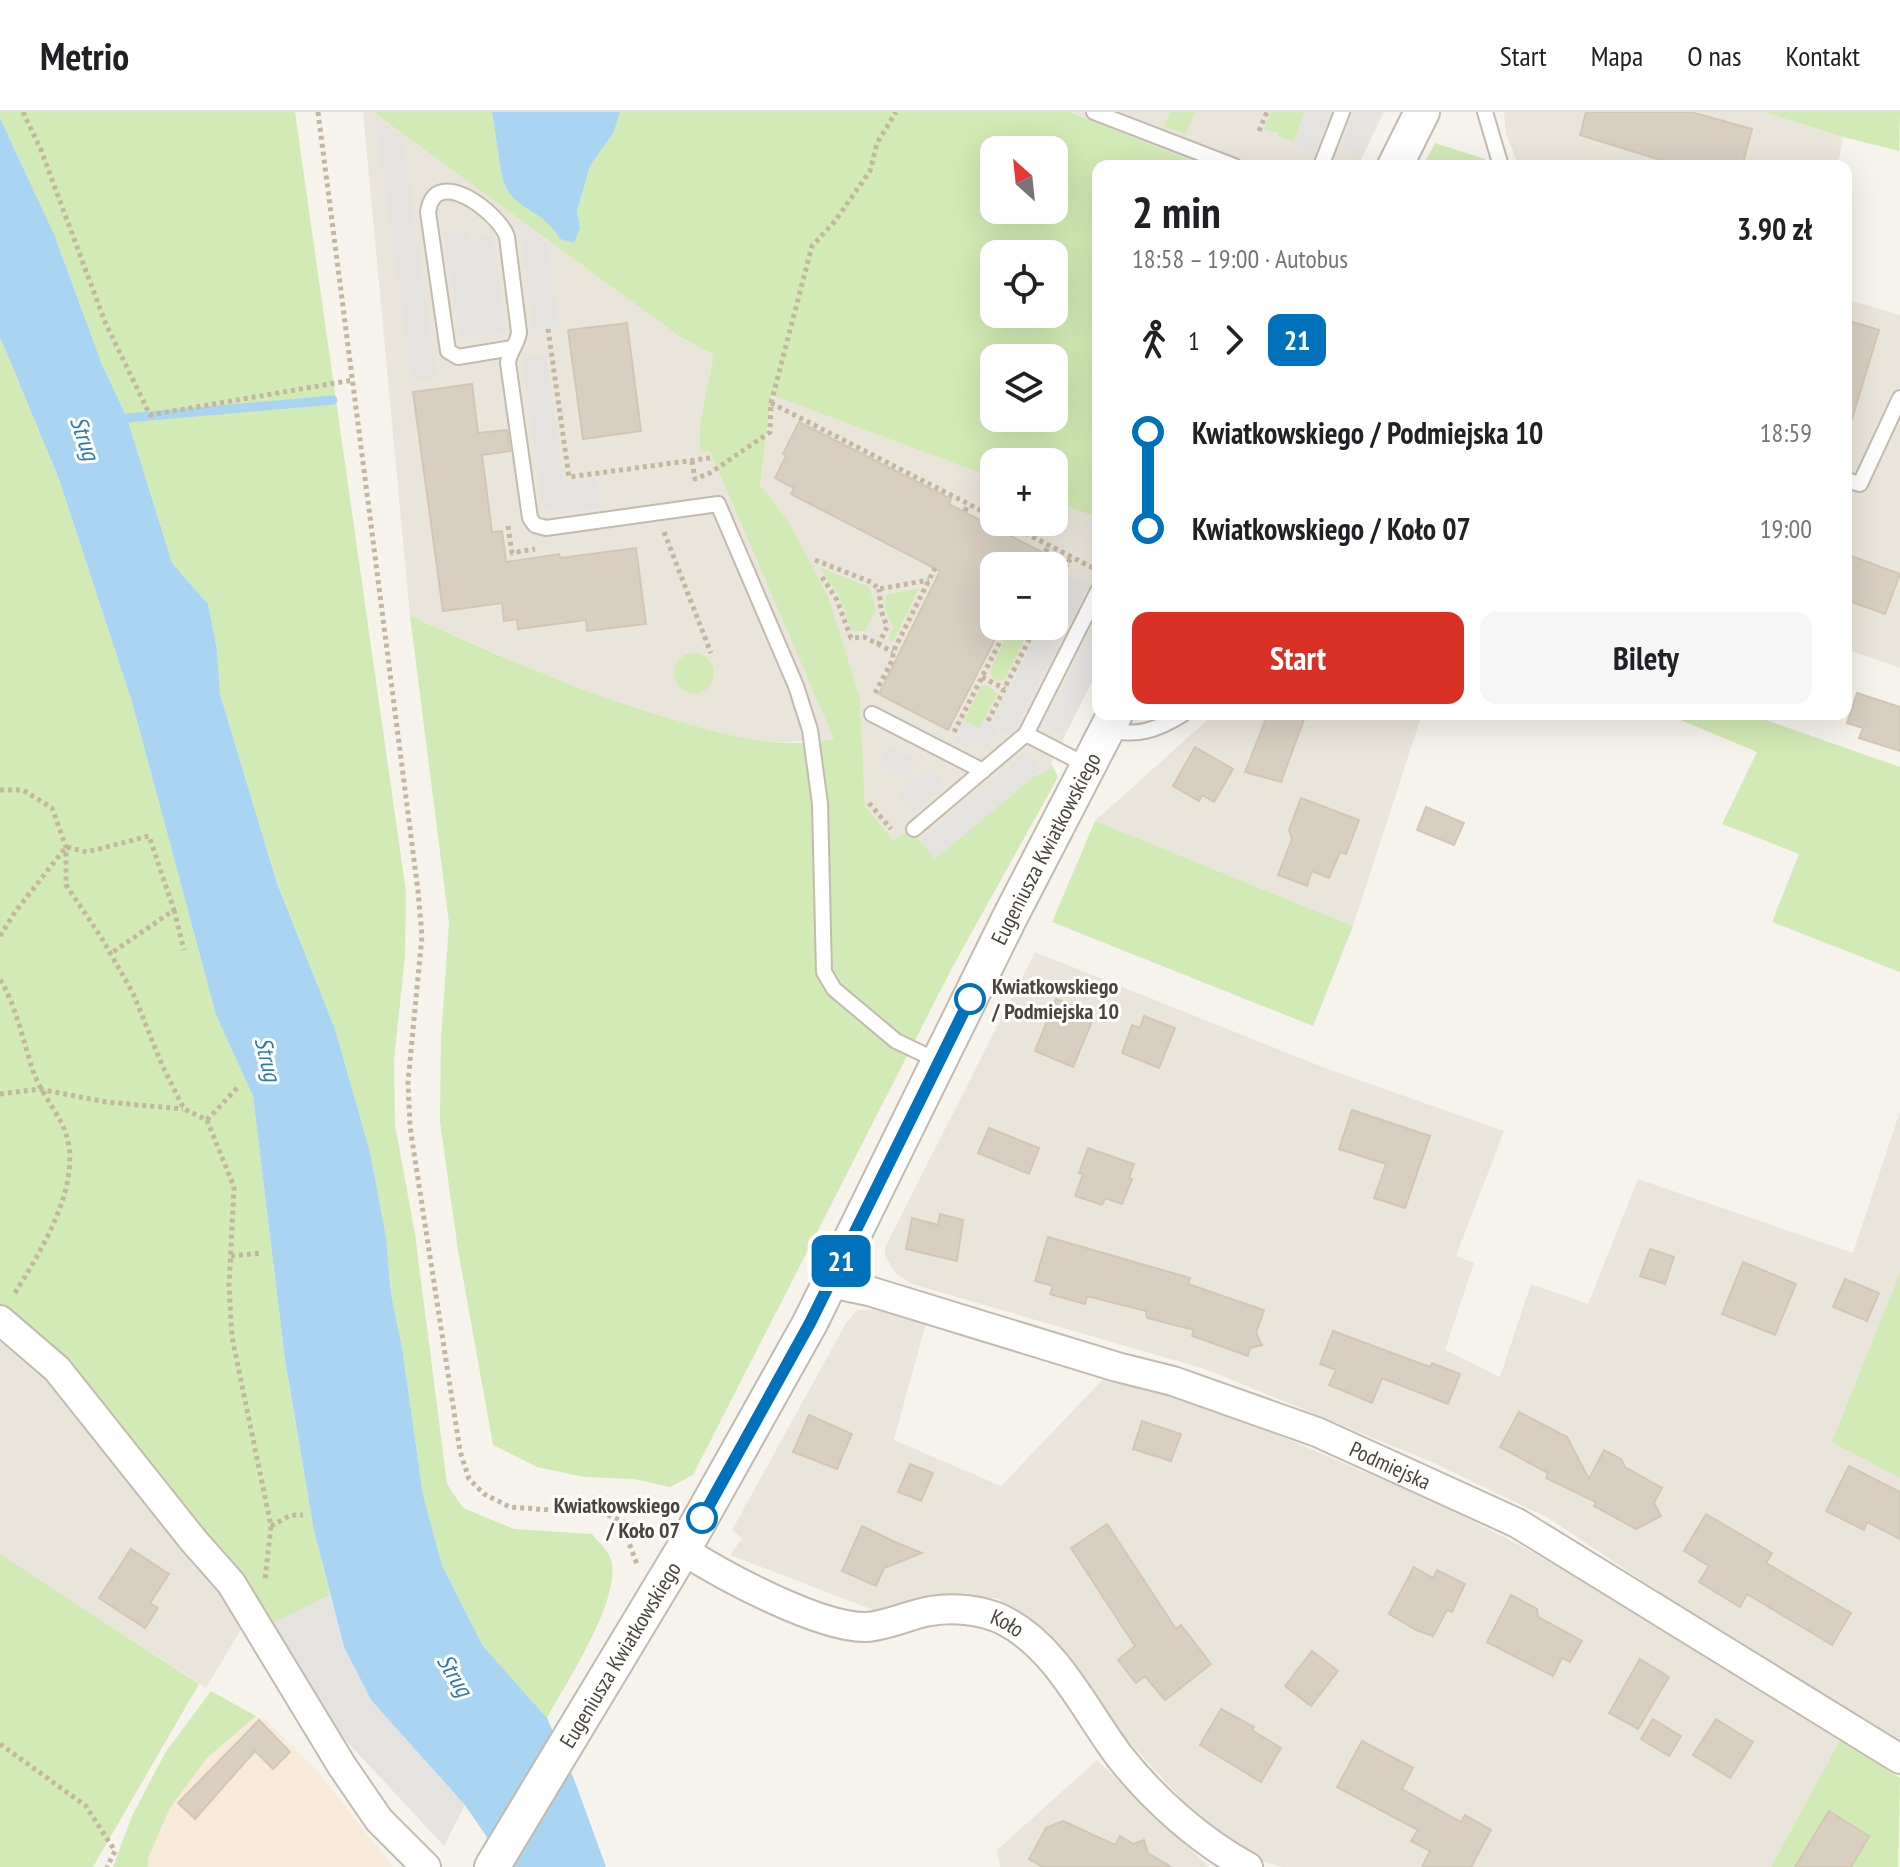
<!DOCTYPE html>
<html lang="pl">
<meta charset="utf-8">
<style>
:root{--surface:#fff;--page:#f6f6f6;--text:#202124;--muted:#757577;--line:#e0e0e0;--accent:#d93025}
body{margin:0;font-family:"PT Sans Narrow",sans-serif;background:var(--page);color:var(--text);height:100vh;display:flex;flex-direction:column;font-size:30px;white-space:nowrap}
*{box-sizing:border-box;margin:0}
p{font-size:26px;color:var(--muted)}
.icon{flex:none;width:44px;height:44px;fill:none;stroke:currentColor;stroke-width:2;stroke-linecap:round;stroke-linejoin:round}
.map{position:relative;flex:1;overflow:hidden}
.sheet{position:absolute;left:1092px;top:48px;width:760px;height:560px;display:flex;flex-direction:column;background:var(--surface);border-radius:16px;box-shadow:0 8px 32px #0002}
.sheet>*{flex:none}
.badge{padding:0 16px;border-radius:12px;font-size:28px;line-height:52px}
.needle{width:52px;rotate:333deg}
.controls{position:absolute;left:980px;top:24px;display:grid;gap:16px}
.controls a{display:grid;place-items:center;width:88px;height:88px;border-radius:16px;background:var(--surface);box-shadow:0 8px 32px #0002;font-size:40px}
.map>.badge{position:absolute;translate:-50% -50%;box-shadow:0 0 0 4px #fff}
.legs{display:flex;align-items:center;gap:12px;height:88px;padding:0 40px;font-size:26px}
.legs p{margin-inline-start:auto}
.overview{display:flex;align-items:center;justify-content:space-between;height:136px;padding:0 40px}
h1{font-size:44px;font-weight:700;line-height:60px}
.cta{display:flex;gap:16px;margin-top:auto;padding:16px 40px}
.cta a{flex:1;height:92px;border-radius:16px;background:var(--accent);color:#fff;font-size:32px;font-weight:700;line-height:92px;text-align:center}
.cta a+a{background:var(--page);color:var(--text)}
ul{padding:0 40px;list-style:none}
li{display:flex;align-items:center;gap:28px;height:96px;font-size:30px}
li i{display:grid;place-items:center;width:12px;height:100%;margin:0 10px;background:currentColor}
li i::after{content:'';width:20px;height:20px;margin:-10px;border:6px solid;border-radius:50%;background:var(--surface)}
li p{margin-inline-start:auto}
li:first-child i{background:linear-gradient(#0000 50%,currentColor 0)}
li:last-child i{background:linear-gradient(currentColor 50%,#0000 0)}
header{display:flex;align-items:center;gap:48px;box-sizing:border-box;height:112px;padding:0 40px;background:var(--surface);border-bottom:2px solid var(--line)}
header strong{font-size:38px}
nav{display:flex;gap:44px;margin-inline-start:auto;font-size:28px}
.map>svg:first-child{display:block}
.residential{fill:#eae5da;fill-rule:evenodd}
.commercial{fill:#f7ead8}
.green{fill:#d2eab5;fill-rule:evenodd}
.parking{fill:#e5e3e0}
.water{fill:#a9d4f2}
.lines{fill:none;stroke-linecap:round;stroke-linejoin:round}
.stream{stroke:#a9d4f2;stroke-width:9}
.building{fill:#d8cfc1;stroke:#d3c7b4;stroke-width:2}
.service-casing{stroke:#c2bbae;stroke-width:18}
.minor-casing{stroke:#c2bbae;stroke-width:32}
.tertiary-casing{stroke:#c2bbae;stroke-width:38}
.path{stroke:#c4b79f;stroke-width:5;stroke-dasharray:4 4;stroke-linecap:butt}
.service{stroke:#fff;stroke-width:14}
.minor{stroke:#fff;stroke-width:28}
.tertiary{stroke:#fff;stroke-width:34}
.line-1-casing{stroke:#fff;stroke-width:18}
.line-1{stroke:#0072bc;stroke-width:12}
.stop-1-dot{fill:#fff;stroke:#0072bc;stroke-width:4}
.labels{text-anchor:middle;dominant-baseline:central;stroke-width:6;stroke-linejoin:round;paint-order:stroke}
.street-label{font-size:22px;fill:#4b4439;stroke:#fff}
.stop-label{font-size:22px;font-weight:bold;fill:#4b4439;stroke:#fff;text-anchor:start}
.water-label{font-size:24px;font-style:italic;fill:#2e7ab2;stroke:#fff}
</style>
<header>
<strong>Metrio</strong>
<nav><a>Start</a><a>Mapa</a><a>O nas</a><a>Kontakt</a></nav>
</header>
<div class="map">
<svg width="1900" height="1755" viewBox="0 0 1900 1755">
<rect width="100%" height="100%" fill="#f6f3ec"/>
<path class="residential" d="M 363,0 L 373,0 L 679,224 L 715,243 L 700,340 L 710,339 L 835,628 L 763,631 L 748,629 L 625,594 L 536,559 L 410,504 Z
M 1071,0 L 1384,0 L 1358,54 L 1204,54 Z
M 1504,0 L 1764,0 L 1843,25 L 1838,54 L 1519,54 L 1506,22 Z
M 1846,187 L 1900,203 L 1900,556 L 1846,537 Z
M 773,283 L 994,366 L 994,410 L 1054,410 L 1054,389 L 1098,406 L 1098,557 L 1048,658 L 1033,665 L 935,747 L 895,730 L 865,694 L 860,587 L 760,373 ZM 994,454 L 1054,454 L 1054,514 L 994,514 Z
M 1214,602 L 1422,602 L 1353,814 L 1095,709 Z
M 1035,840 L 1325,956 L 1504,1019 L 1456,1144 L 1474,1151 L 1445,1238 L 1500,1265 L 1531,1172 L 1588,1192 L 1638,1067 L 1853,1141 L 1900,999 L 1900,1161 L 1833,1330 L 1900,1366 L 1900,1632 L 1723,1522 L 1548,1406 L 1436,1352 L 1208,1258 L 912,1172 L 896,1162 L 885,1144 L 885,1135 Z
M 881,1197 L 926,1211 L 894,1328 L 1001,1374 L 1107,1263 L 1233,1304 L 1433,1389 L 1529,1438 L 1638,1501 L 1840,1628 L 1771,1755 L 1284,1755 L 1240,1744 L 1195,1702 L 1100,1598 L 1019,1502 L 998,1486 L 943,1486 L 881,1501 L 730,1443 L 742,1426 L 732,1418 L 846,1211 L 857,1198 Z
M 0,1226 L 59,1274 L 246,1509 L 206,1576 L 0,1442 Z
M 1097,1648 L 1209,1755 L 1000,1755 L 997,1738 Z"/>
<path class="commercial" d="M 256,1604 L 268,1610 L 315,1656 L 393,1755 L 148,1755 L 148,1746 L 170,1696 L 207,1646 Z"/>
<path class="green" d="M 0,0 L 295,0 L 406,780 L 405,844 L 394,948 L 395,1013 L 415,1122 L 447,1372 L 463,1396 L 514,1417 L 592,1422 C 598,1430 608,1438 611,1447 C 622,1487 567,1569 547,1606 L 483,1534 L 442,1453 L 423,1383 L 402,1235 L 391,1182 L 386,1125 L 370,1040 L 335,917 L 277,770 L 220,582 L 217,538 L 208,492 L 172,451 L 127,306 L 101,250 L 54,122 L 0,6 Z
M 373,0 L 492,0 C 495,16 500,64 506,76 C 517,97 546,99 561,127 L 574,131 L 580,116 L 577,99 L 590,54 L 614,20 L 620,0 L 1070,0 L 1204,54 L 1098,54 L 1098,406 L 1054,389 L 1054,350 L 994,350 L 994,366 L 772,283 L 760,373 L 789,411 L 828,484 L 860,587 L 865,694 L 894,729 L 910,717 L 935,747 L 1033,665 L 1048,658 L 1051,652 L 1058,665 L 953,854 L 693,1363 L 670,1375 L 634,1367 L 584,1365 L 537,1355 L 493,1333 L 458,1138 L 440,1010 L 441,927 L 449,811 L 410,504 C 498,543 585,583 678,609 C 734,625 776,638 834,627 L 710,339 L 700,340 C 697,307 709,276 714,243 L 679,224 ZM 994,38 L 1054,38 L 1054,98 L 994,98 ZM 994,142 L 1054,142 L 1054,202 L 994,202 ZM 994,246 L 1054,246 L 1054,306 L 994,306 Z
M 1170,0 L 1195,0 L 1186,22 L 1164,15 Z
M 1271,0 L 1305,0 L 1294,30 L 1278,24 L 1278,21 L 1264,18 Z
M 1764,0 L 1900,0 L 1899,39 L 1843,25 Z
M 1435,31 L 1485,47 L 1488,54 L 1423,54 Z
M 0,225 L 59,367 L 132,590 L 216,903 L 253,984 L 285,1249 L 314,1419 L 330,1483 L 269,1513 L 59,1274 L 0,1226 Z
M 819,455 L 869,475 L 876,498 L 865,519 L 852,519 L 838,482 Z
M 919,476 L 893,530 L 888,527 L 894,515 L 885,498 L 886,483 Z
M 1012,514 L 1031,514 L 1005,567 L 999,569 L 992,565 L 990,558 Z
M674 561a20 20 0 1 1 40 0a20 20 0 1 1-40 0Z
M 988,573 L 997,582 L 979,617 L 964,609 L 981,574 Z
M 1680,602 L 1749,602 L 1900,655 L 1900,860 L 1772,810 L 1799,742 L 1722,712 L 1757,640 L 1678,607 Z
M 1095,709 L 1353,814 L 1313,914 L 1052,810 Z
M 1900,1161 L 1900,1366 L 1832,1330 Z
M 0,1442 L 199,1572 L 93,1755 L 0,1755 Z
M 211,1579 L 256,1604 L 207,1646 L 170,1696 L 148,1746 L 148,1755 L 113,1755 L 132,1704 L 165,1641 Z
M 1840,1628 L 1900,1666 L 1898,1755 L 1771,1755 Z"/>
<path class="parking" d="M 1305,0 L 1330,0 L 1314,41 L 1293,32 Z
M 1355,0 L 1380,0 L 1362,44 L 1341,36 Z
M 375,5 L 403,26 L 436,266 L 412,269 Z
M 519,111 L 547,131 L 559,215 L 534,219 Z
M 468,118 L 470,128 L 493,124 L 506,220 L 459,227 L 444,121 Z
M 546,244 L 564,370 L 597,367 L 600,396 L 559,401 L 547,397 L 542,390 L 522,247 Z
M 1068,461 L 1089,472 L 1068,513 L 1054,505 L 1054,488 Z
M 1098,506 L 1098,557 L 1065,622 L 1045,612 Z
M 1041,514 L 1054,514 L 1065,519 L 1013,623 L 998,616 L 988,636 L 973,628 L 968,637 L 953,629 L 964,609 L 979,617 L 983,609 L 992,613 Z
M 888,634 L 916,649 L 906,669 L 877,654 Z
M 1027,639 L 1042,658 L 935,747 L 921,729 Z
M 930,656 L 945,673 L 913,701 L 898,683 Z
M 330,1483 L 344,1535 L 371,1588 L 465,1693 L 444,1734 L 311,1591 L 269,1513 Z"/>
<path class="water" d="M 492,0 L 620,0 L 614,20 L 590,54 L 577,99 L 580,116 L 574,131 L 560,127 C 545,99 517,98 506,76 C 500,64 495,15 492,0 Z
M 0,6 L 54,122 L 101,250 L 127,306 L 172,451 L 208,492 L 217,538 L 220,582 L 277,771 L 335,917 L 370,1040 L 386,1125 L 391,1182 L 402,1235 L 423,1383 L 442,1453 L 483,1534 L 547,1606 L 574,1667 L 606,1755 L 507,1755 L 465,1693 L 371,1588 L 344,1535 L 314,1419 L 285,1248 L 253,984 L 216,903 L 132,590 L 59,367 L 0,225 Z"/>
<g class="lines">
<path class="stream" d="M 127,306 L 333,288"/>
</g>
<path class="building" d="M 1586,0 L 1691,0 L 1752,17 L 1742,54 L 1666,54 L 1667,50 L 1580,23 Z
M 1846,208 L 1879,218 L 1852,307 L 1846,306 Z
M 627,211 L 641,319 L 583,327 L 568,218 Z
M 472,272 L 478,321 L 507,318 L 510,339 L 482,343 L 492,420 L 502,419 L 506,450 L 559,442 L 560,446 L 636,436 L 646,512 L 587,519 L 586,508 L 518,517 L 517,507 L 504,509 L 502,491 L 443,499 L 413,280 Z
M 799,310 L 951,387 L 949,392 L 1069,454 L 994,454 L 994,514 L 1002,514 L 948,618 L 879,582 L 940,459 L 791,382 L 794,376 L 775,366 L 786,344 L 783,342 Z
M 1846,442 L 1900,462 L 1885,502 L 1846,488 Z
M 1857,581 L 1900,595 L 1900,639 L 1859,626 L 1863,616 L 1847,611 Z
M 1268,602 L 1306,602 L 1281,670 L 1245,660 Z
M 1195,635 L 1233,657 L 1214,690 L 1202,683 L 1199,689 L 1173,674 Z
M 1301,686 L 1359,708 L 1346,742 L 1340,740 L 1329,766 L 1312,759 L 1307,774 L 1278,763 L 1292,727 L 1289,718 Z
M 1426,695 L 1464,711 L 1454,733 L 1417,718 Z
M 1056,887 L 1095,902 L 1073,955 L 1035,939 Z
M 1144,904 L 1175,916 L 1159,956 L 1122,941 L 1132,913 L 1140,916 Z
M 1352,998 L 1430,1024 L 1405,1096 L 1374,1086 L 1386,1052 L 1339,1037 Z
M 989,1016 L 1039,1036 L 1029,1062 L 978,1041 Z
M 1088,1036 L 1134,1052 L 1129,1066 L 1132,1067 L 1122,1092 L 1105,1086 L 1102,1093 L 1075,1084 L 1083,1062 L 1079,1061 Z
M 940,1102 L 963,1108 L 957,1149 L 906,1137 L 912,1106 L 938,1113 Z
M 1048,1125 L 1190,1166 L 1188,1172 L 1264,1198 L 1256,1221 L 1262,1233 L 1250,1236 L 1248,1244 L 1192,1224 L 1194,1218 L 1147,1206 L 1146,1199 L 1087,1184 L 1085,1192 L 1050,1182 L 1053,1174 L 1035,1169 Z
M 1650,1137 L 1674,1145 L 1665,1172 L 1640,1164 Z
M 1743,1150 L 1796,1172 L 1775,1223 L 1722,1202 Z
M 1845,1167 L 1879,1181 L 1867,1209 L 1833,1195 Z
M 1333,1219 L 1430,1255 L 1432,1251 L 1460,1262 L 1448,1292 L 1382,1266 L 1372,1291 L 1329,1273 L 1336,1258 L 1320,1252 Z
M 1519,1300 L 1567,1325 L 1589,1367 L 1604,1338 L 1621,1347 L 1625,1355 L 1662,1376 L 1654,1391 L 1661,1404 L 1636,1417 L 1594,1394 L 1596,1390 L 1546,1366 L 1548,1361 L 1500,1335 Z
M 809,1303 L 852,1322 L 837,1357 L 793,1340 Z
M 1142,1309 L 1181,1322 L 1171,1349 L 1133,1337 Z
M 910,1352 L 933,1361 L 921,1389 L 898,1380 Z
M 1849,1354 L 1900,1380 L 1900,1427 L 1867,1410 L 1864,1418 L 1826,1399 Z
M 1706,1402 L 1772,1441 L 1766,1451 L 1851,1501 L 1832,1533 L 1747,1482 L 1740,1495 L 1699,1470 L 1709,1454 L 1684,1439 Z
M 1107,1412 L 1176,1517 L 1181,1513 L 1211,1552 L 1165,1588 L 1145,1564 L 1136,1571 L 1118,1548 L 1135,1534 L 1071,1436 Z
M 862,1414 L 895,1430 L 922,1441 L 884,1456 L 876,1474 L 842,1459 Z
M 131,1437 L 169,1462 L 150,1491 L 158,1496 L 145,1516 L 99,1486 Z
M 1414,1455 L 1433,1466 L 1437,1458 L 1465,1472 L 1452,1500 L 1447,1498 L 1433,1524 L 1416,1518 L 1389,1502 Z
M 1511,1483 L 1537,1497 L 1538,1505 L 1582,1529 L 1570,1550 L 1562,1546 L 1553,1564 L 1487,1530 Z
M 1312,1539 L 1338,1559 L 1311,1594 L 1285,1574 Z
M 1640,1547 L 1669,1565 L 1638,1617 L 1609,1601 Z
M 1221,1597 L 1254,1615 L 1252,1618 L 1281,1636 L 1261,1670 L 1200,1633 Z
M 1653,1607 L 1681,1624 L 1669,1644 L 1641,1627 Z
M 1716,1607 L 1753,1630 L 1730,1666 L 1693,1643 Z
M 259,1608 L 290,1640 L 273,1657 L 255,1639 L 195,1707 L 178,1691 Z
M 1362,1629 L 1413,1656 L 1402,1677 L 1461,1710 L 1465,1703 L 1491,1718 L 1471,1755 L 1422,1755 L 1430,1739 L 1411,1729 L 1418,1718 L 1337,1675 Z
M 1829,1699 L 1869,1724 L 1851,1755 L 1795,1755 Z
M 1063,1709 L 1115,1733 L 1120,1724 L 1133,1732 L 1144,1728 L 1148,1741 L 1171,1755 L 1043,1755 L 1029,1747 L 1046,1716 Z"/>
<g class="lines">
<g class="service-casing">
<path id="service" d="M 1094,0 L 1234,54
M 1485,0 L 1501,54
M 1321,54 L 1342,0
M 512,236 L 458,245 L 448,239 L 428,100 C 435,51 500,102 507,125 L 519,220 C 518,232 509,239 508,251 L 530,406 L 535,413 L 546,416 L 718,392 L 796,574 L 810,618 L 820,692 L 824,860 L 834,877 L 896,929 L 940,950
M 1846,368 L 1860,372 L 1900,286
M 872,602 L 983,659
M 1109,617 C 1136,626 1159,617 1183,602
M 1026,622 L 1098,479
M 914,717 L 1026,622 L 1088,654"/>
</g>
<g class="minor-casing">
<g id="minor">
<path id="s1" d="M 830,1171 L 869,1179 L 1117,1255 L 1173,1269 L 1317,1320 L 1414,1364 L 1517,1411 L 1900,1647"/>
<path d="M 0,1208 L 57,1257 L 193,1428 L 231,1471 L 342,1654 L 379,1708 L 426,1755"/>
<path id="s2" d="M 683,1438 C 723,1464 820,1516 866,1515 C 888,1514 910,1502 931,1499 C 953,1495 983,1498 1003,1508 C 1057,1535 1085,1599 1120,1645 C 1154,1688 1200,1729 1248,1755"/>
</g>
</g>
<g class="tertiary-casing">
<g id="tertiary">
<path d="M 1395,54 L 1422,0"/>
<path id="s3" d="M 492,1755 L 683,1438 L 810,1211 L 1009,807 L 1115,602"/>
</g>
</g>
<path class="path" d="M 23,0 L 41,38 L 105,210 L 150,303 L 353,268
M 318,0 L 418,779 L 422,824 L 408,970 L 410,1015 L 460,1339 L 469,1367 L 484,1382 L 510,1395 L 606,1402 L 654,1424
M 1259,19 L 1267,0
M 548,217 L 569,365 L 710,346
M 771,291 L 994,405
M 692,349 L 695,367 L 710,361 L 770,320 L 771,291 L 812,134 L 835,109 L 870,59 L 877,31 L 896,0
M 965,399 L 968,392
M 1004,410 L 1097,458
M 508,414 L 512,441 L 535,437
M 664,420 L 711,541
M 815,448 L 871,470 L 879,477 L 929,468
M 1038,454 L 1049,433
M 822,465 L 837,488 L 851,526 L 864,525 L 893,540
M 1054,479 L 1071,445
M 878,533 L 887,515 L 881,498 L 879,477
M 982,565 L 1005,577
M 875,581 L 893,547 L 893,540 L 935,456
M 988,609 L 1036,514
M 954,620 L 1008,514
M 0,678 L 23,678 L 52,696 L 66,735 L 66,773 L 101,825 L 133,881 L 162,953 L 184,997 L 207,1008 L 234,1075 L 229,1174 L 232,1225 L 271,1414 L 265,1468
M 869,691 L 891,717
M 174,798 L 184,838
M 0,824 L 15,800 L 66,735 L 87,740 L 149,724 L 174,798 L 110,842
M 0,868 C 14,887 25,935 33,959 C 41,982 62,1005 67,1025 C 81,1077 39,1142 13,1184
M 0,982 L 39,977 L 106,990 L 183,997
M 207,1008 L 238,975
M 231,1144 L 262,1141
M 621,1410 L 637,1452
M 271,1414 L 291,1403 L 303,1403
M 0,1632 L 86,1694 L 115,1739 L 107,1755"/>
<use href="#service" class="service"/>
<use href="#minor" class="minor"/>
<use href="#tertiary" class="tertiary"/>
</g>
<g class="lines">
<g class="line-1-casing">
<path id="line-1" d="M 702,1406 L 810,1211 L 970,887"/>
</g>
<use href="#line-1" class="line-1"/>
</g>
<g class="stop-1-dot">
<circle cx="970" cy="887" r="14"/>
<circle cx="702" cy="1406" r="14"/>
</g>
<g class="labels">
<g class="street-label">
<text stroke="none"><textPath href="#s3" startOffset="1160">Eugeniusza Kwiatkowskiego</textPath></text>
<text stroke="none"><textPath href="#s1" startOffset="590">Podmiejska</textPath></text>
<text stroke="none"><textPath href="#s2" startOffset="346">Koło</textPath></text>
<text stroke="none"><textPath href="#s3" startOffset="248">Eugeniusza Kwiatkowskiego</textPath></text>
</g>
<g class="stop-label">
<text x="992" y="874">Kwiatkowskiego<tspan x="992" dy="25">/ Podmiejska 10</tspan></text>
<text x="680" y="1393" text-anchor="end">Kwiatkowskiego<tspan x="680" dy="25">/ Koło 07</tspan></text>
</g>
<g class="water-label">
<text transform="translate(85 326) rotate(71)">Strug</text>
<text transform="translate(268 947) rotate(76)">Strug</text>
<text transform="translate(455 1563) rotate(59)">Strug</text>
</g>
</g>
</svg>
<div class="controls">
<a><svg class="needle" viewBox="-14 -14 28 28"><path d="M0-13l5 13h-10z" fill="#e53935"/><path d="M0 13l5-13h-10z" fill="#757577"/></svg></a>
<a><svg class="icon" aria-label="locate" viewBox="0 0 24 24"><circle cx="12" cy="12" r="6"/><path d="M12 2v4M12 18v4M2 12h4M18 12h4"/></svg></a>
<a><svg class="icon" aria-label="layers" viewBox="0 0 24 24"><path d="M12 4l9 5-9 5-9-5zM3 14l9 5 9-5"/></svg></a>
<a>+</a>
<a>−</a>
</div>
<b class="badge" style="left:841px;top:1149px;background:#0072bc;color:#fff">21</b>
<section class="sheet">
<div class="overview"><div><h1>2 min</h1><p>18:58 – 19:00 · Autobus</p></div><b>3.90 zł</b></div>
<div class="legs"><svg class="icon" aria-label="walk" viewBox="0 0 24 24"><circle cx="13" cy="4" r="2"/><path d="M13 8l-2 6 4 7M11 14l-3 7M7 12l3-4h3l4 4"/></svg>1<svg class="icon" aria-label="forward" viewBox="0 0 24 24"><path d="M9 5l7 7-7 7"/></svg><b class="badge" style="background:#0072bc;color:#fff">21</b></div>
<ul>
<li><i style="color:#0072bc"></i><b>Kwiatkowskiego / Podmiejska 10</b><p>18:59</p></li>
<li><i style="color:#0072bc"></i><b>Kwiatkowskiego / Koło 07</b><p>19:00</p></li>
</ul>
<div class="cta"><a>Start</a><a>Bilety</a></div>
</section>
</div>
